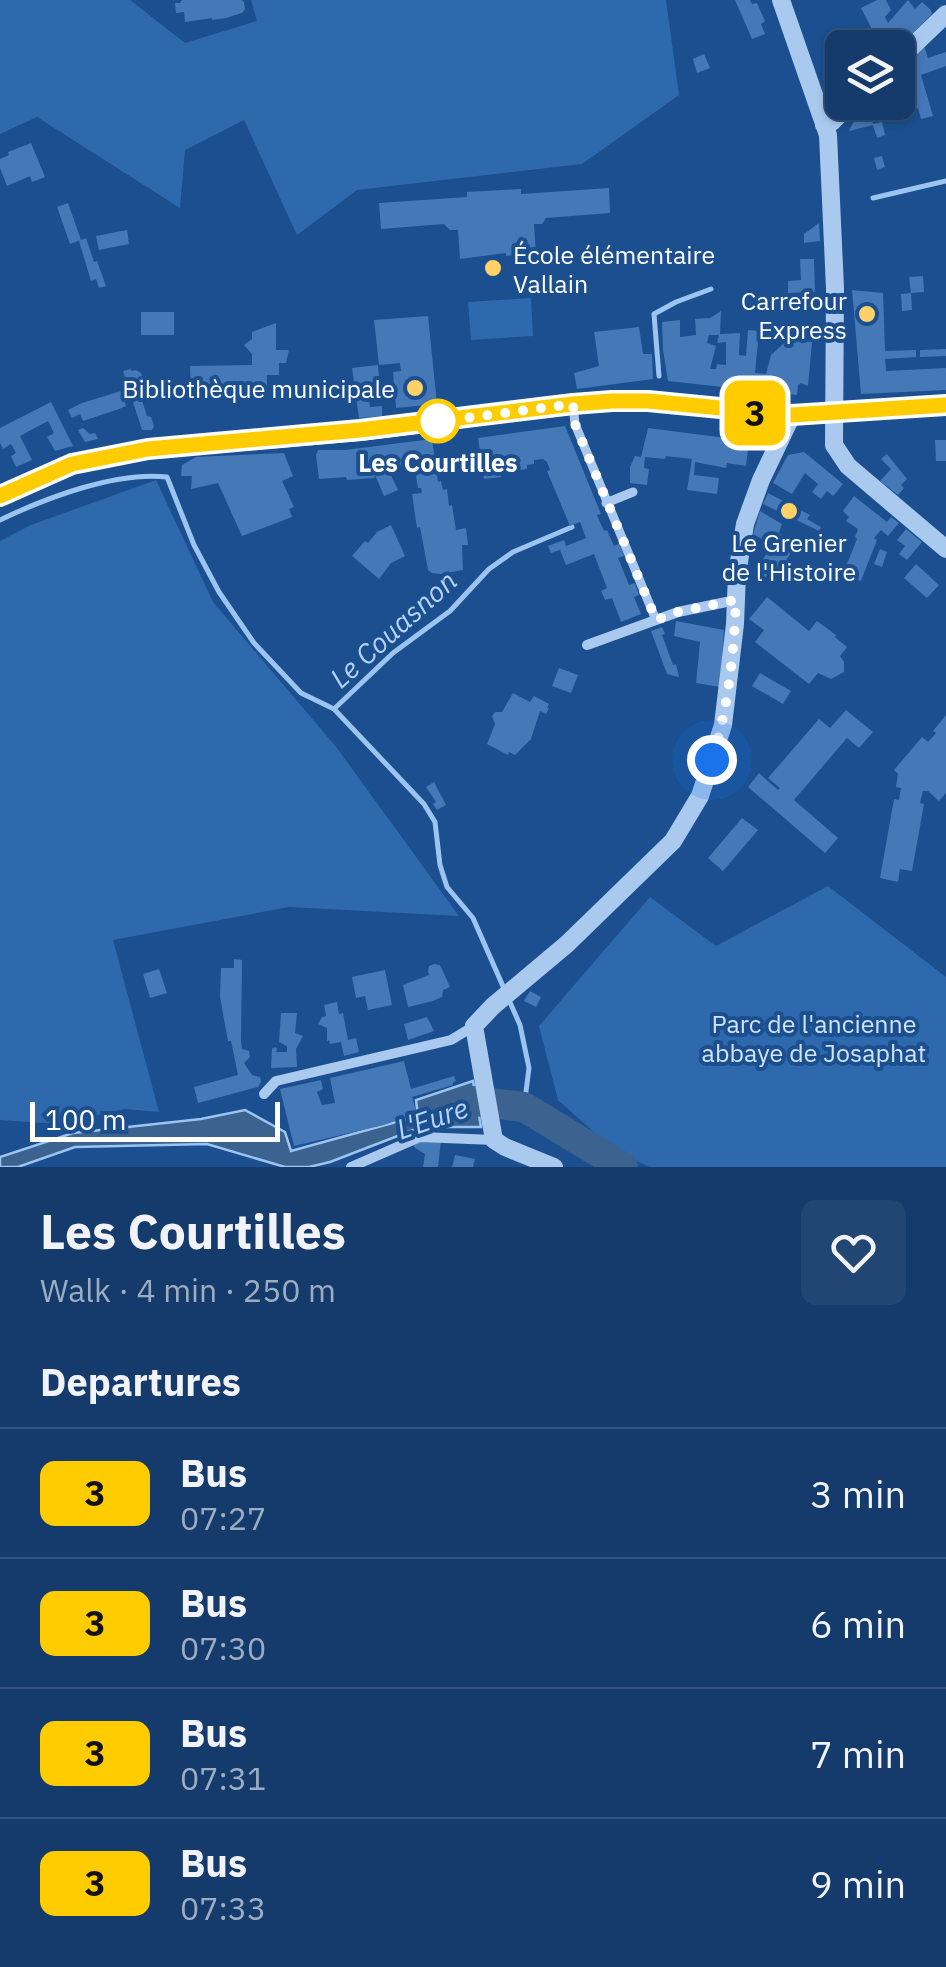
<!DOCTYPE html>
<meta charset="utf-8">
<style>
:root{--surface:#143b6b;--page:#214673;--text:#f1f3f6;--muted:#9dadc1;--line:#33557e}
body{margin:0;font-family:"IBM Plex Sans",sans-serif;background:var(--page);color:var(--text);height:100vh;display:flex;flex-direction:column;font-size:38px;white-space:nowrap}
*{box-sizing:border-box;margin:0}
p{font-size:32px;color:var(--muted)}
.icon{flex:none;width:55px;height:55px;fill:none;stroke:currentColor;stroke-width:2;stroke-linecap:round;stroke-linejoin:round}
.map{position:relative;height:1167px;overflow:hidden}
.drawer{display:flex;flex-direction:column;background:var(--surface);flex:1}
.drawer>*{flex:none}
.badge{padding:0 20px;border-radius:15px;font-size:35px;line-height:65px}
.buttons{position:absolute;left:825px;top:30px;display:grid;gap:20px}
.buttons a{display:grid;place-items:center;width:90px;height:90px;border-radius:15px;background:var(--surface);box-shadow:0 2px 8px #0004,0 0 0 2px var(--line);font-size:50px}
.scale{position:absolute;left:30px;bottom:25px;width:250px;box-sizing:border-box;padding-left:10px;border:5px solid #fff;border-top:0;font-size:28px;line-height:35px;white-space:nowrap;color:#fff;-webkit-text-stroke:8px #1b4f8f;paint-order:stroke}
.you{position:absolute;width:50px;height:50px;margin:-25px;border:8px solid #fff;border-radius:50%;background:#1a73e8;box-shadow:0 0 0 15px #1a73e833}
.map>.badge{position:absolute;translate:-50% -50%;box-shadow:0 0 0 5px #fff}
h2{padding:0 40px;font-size:38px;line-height:90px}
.round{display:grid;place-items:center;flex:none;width:105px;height:105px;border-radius:15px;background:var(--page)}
.summary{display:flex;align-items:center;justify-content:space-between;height:170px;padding:0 40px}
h1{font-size:48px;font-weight:800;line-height:75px}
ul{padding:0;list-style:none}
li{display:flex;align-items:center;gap:30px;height:130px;padding:0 40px;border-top:2px solid var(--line)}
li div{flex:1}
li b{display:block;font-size:38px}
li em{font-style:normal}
li .badge{min-width:110px;font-weight:700;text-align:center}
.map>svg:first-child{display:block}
.green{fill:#2e69ad}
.water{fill:#3c6290;stroke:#9cc4f0;stroke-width:2.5}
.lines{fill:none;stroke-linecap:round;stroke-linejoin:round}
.stream{stroke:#9cc4f0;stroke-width:5}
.river{stroke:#3c6290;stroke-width:30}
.building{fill:#4478b7;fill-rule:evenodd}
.pedestrian{stroke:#a9c9ee;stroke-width:9}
.minor{stroke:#a9c9ee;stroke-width:10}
.tertiary{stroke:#a9c9ee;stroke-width:18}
.secondary{stroke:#d6e6fa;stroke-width:20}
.line-casing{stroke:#fff;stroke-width:22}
.line{stroke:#fc0;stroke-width:15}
.walk{stroke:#fff;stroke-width:10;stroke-dasharray:0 18}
.poi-dot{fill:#ffd166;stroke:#1b4f8f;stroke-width:4}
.stop-dot{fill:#fff;stroke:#fc0;stroke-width:5}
.labels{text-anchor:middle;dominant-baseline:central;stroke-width:8;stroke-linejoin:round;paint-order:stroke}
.poi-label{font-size:25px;fill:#fff;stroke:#1b4f8f;text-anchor:end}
.stop-label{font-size:25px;font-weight:bold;fill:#fff;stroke:#1b4f8f}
.park-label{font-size:25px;fill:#cfe3fa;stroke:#1b4f8f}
.water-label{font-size:28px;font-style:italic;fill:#b5d3f5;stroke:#1b4f8f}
</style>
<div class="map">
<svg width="946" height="1167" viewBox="0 0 946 1167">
<rect width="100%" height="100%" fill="#1b4f8f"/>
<path class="green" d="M 0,0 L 130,0 L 185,43 L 257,21 L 251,0 L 666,0 L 679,95 L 582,164 L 357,190 L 297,235 L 244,120 L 185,150 L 180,208 L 37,117 L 0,134 Z
M 531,298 L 533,336 L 471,340 L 468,302 Z
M 156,480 L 213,602 L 337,748 L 459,916 L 289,907 L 113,940 L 159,1112 L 125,1109 L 58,1124 L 0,1120 L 0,541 L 31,525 Z
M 828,886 L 946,977 L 946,1167 L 650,1167 L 615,1151 L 558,1100 L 539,1026 L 650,897 L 716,946 Z"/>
<path class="water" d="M 473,1081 L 481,1127 L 421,1127 L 330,1162 L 309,1167 L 285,1167 L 207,1144 L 75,1147 L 18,1167 L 0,1167 L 0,1157 L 73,1133 L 201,1119 L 245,1110 L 285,1132 L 291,1151 L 418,1116 L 416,1100 Z"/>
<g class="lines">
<path class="stream" d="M 873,198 L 946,181
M 659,376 L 654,314 L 676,302 L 711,289
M 0,520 C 46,498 116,471 167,477 L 194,545 L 219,592 L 254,643 L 301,693 L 334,709 L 424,804 L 435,822 L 440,865 L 447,887 L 473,918 L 520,1025 L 529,1068 L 524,1107
M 334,709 L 393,653 L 450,611 L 489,569 L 513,552 L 572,527"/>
<path class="river" d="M 438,1115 L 475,1101 L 524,1107 L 623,1167"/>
</g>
<path class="building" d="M 182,0 L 242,0 L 244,2 L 245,9 L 242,13 L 226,18 L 212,20 L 212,18 L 185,22 L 184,12 L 176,13 L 175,3 L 180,3 Z
M 735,0 L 750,0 L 752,4 L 757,3 L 765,21 L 761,24 L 765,34 L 752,39 Z
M 877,0 L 886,0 L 891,10 L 885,17 L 888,23 L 908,0 L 915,9 L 922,2 L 931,10 L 932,14 L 898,48 L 886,48 L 879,33 L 875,35 L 861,8 Z
M 924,46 L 928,58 L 946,52 L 946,66 L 921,75 L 933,116 L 921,119 L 918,108 L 915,109 L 910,89 L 906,90 L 905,86 L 909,85 L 905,73 L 902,74 L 900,70 L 903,65 L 917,61 L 916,54 Z
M 704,54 L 710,68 L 697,73 L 693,59 Z
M 870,112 L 873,124 L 882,122 L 885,135 L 877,138 L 873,125 L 849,131 L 857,115 Z
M 31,143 L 45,177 L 32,182 L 30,176 L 7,186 L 0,168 L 0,159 L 9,155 L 8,152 Z
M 882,156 L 885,167 L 877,170 L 874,158 Z
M 609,188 L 610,213 L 546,218 L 542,224 L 534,224 L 536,254 L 506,256 L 506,253 L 460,259 L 458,230 L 450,230 L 444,224 L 381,229 L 379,203 L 467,197 L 467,192 L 521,189 L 521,194 Z
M 68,203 L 81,240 L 70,244 L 57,207 Z
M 819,223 L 820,241 L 804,243 L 804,234 Z
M 127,230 L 129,244 L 99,250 L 96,236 Z
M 86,238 L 94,262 L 97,261 L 106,286 L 99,288 L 96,279 L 91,281 L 79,241 Z
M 800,259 L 814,259 L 815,292 L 788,293 L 788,281 L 801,280 Z
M 923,276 L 924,292 L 911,293 L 909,277 Z
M 852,290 L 883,293 L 885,351 L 916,350 L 916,357 L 885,359 L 886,371 L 946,368 L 946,390 L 861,394 Z
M 911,293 L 912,310 L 902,311 L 901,294 Z
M 721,311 L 720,334 L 740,333 L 739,355 L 746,356 L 748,330 L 759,331 L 755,373 L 766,374 L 771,355 L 785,342 L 793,343 L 794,340 L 812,342 L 808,386 L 801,383 L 798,385 L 797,395 L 668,381 L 663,350 L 662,322 L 680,320 L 680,337 L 696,335 L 695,319 L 710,318 ZM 709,335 L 719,335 L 717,343 L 726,342 L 726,365 L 717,364 L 716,369 L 710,369 L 716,346 L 707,343 Z
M 141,312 L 174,312 L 174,335 L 141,335 Z
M 428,316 L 437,404 L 396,408 L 393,372 L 401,371 L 400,363 L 379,365 L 374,320 Z
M 276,323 L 276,350 L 289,350 L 286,363 L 279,363 L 279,375 L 267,375 L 267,389 L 191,390 L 190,366 L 252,365 L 252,354 L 244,345 L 252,339 L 252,332 Z
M 639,327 L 643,354 L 652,354 L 653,379 L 577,389 L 574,373 L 599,366 L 594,332 Z
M 946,349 L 946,356 L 920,357 L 920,350 Z
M 378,365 L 380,389 L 368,389 L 370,407 L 382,406 L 382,416 L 359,418 L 352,368 Z
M 131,369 L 131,371 L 136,370 L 141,373 L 144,382 L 138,388 L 147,416 L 151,417 L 154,426 L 152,430 L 142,430 L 123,371 Z
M 121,391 L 126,406 L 119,409 L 83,421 L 80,414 L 72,418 L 68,410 L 82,403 Z
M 51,402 L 73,446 L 55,451 L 47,437 L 54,433 L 48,421 L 20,436 L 32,460 L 16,467 L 11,456 L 16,453 L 11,444 L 3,449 L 0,443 L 0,428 Z
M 565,426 L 601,514 L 597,515 L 604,531 L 607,530 L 614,546 L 619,544 L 624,556 L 618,558 L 629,585 L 635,583 L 639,595 L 634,597 L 641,614 L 621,622 L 612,598 L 605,600 L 601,591 L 607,588 L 594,554 L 566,565 L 560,550 L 551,553 L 548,546 L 564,540 L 566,546 L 586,538 L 580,522 L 570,526 L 547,471 L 550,470 L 547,462 L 543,459 L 534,460 L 534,464 L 527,465 L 527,469 L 501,473 L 501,477 L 484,479 L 478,438 Z
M 83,428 L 90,434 L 95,433 L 98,439 L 85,442 L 78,430 Z
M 648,428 L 749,441 L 746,466 L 727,463 L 726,468 L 695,462 L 694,475 L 719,478 L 717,494 L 687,490 L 692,459 L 666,456 L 665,459 L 645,457 L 644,468 L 649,469 L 647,485 L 630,483 L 630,467 L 635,456 L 641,457 Z
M 432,439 L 438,482 L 441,481 L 443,490 L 447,489 L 449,506 L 452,505 L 456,530 L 466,528 L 468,545 L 462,545 L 463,570 L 441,574 L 432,573 L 428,570 L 420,527 L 417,528 L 412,494 L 422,493 L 421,488 L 418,488 L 414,464 L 387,467 L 398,490 L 384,496 L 375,475 L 374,478 L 347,480 L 346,477 L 319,479 L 316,455 L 318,450 L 345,450 Z
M 935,440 L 946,440 L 946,461 L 936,461 Z
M 804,452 L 843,484 L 833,496 L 827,491 L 821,499 L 812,492 L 818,484 L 805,473 L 792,494 L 773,483 L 788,455 Z
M 284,453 L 293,476 L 282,481 L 294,507 L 289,509 L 292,517 L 242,536 L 218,483 L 191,489 L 192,476 L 181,476 L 182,465 L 196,457 Z
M 887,454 L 907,479 L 901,485 L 904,488 L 898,495 L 880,481 L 891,469 L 881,459 Z
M 768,493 L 810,515 L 807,519 L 821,527 L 819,531 L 763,504 Z
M 854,496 L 887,522 L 891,517 L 899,523 L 888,536 L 881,530 L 874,538 L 877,540 L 861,581 L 843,574 L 857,539 L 855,537 L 858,529 L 846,521 L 849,517 L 843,511 Z
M 760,511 L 782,524 L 779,533 L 797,544 L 779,571 L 772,567 L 765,578 L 756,570 L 772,545 L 753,534 Z
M 391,525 L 405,556 L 391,563 L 379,579 L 352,556 L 365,541 L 368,543 L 377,532 Z
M 906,529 L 922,542 L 907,560 L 899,554 L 905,546 L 897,540 Z
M 880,549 L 887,552 L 882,567 L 874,564 Z
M 916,564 L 939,585 L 927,598 L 904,578 Z
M 767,597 L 809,631 L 817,621 L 836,635 L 835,637 L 847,647 L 840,656 L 844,662 L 844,672 L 831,679 L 818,673 L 809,684 L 755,642 L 764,630 L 749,619 Z
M 676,621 L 724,630 L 720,687 L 696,683 L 700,642 L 674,636 Z
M 662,627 L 665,634 L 662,635 L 673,665 L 676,664 L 679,677 L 667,674 L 651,631 Z
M 559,668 L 578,675 L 571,693 L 552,686 Z
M 760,673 L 791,691 L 783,704 L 752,686 Z
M 513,693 L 530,702 L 534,696 L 549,704 L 547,708 L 549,708 L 546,714 L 540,711 L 531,739 L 515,755 L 509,752 L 508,755 L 487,744 L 495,724 L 492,716 L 495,712 L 502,712 Z
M 846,710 L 873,732 L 859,748 L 847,738 L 794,800 L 838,838 L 825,853 L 748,787 L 759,773 L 778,790 L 780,788 L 768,778 L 819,719 L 830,728 Z
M 946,715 L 946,793 L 939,801 L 928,791 L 923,791 L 920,803 L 924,804 L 912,871 L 900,869 L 898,882 L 880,878 L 894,799 L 899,800 L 901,788 L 896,787 L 898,774 L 894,770 L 922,737 L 928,742 L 936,733 L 933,731 Z
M 434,782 L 446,805 L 437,810 L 433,804 L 436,802 L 426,787 Z
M 742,818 L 758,830 L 723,871 L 708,858 Z
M 234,959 L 242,960 L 241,1040 L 242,1049 L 249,1051 L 250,1057 L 244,1063 L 252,1075 L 260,1077 L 261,1082 L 258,1087 L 198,1103 L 194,1087 L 238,1075 L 231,1041 L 228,1041 L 220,997 L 221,968 L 234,968 Z
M 434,964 L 440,965 L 450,987 L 443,990 L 442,997 L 433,1001 L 408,1007 L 403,985 L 429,975 L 428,971 L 429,966 Z
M 159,969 L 167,993 L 150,998 L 143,974 Z
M 385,970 L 392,1005 L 368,1010 L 365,996 L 356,998 L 352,977 Z
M 530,991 L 541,997 L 536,1007 L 524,1001 Z
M 337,1002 L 339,1014 L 343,1013 L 348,1040 L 356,1038 L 359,1052 L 344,1056 L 341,1042 L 330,1044 L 329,1040 L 327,1041 L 327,1028 L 318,1024 L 322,1017 L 326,1016 L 324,1005 Z
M 281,1013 L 297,1013 L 295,1033 L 303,1036 L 296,1049 L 297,1067 L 271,1068 L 272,1049 L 275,1047 L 277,1049 L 276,1052 L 287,1052 L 287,1046 L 279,1042 Z
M 427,1017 L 434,1031 L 408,1040 L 404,1024 Z
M 404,1061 L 411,1089 L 454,1076 L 456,1081 L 453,1082 L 453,1085 L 412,1097 L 417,1113 L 384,1125 L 294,1146 L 280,1089 L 321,1080 L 323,1089 L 317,1092 L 322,1105 L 335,1103 L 330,1078 Z
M 420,1141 L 441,1141 L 438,1167 L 423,1167 L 425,1154 L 415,1148 L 412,1143 Z
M 455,1155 L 475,1159 L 473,1167 L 452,1167 Z"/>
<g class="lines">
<path class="pedestrian" d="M 573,404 L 575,424 L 656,620
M 606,503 L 633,492"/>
<path class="minor" d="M 587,645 L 678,612 L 736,600
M 264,1094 L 276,1081 L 451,1040 L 474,1026
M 351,1167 L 420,1137 L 494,1140"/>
<path class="tertiary" d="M 781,0 L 828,135 L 835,288 L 834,445 L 848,466 L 946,549
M 898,60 L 946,14
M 824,125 L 832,122 L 852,102
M 554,1167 L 505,1147 L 494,1140 L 474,1026 L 493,1006 L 567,944 L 673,841 L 700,796 L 723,725 L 735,624 L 737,574 L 745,524 L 761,480 L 792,415"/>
<path class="secondary" d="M 0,496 L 72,464 L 147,449 L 360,431 L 573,404 L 612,401 L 648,401 L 792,415 L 946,405"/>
</g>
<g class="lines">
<g class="line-casing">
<path id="line" d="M 0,496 L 72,464 L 148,449 L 360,430 L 573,404 L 612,401 L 648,401 L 792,415 L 946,405"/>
</g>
<use href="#line" class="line"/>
<path class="walk" d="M 438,421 L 436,422 L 573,404 L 575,424 L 656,620 L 678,612 L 736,600 C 734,654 728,709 712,760"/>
</g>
<g class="poi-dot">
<circle cx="493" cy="268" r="10"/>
<circle cx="867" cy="314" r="10"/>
<circle cx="415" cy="388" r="10"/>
<circle cx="789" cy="511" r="10"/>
</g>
<circle class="stop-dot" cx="438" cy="421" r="20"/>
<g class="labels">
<g class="poi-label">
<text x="513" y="254" text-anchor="start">École élémentaire<tspan x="513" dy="29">Vallain</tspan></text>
<text x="847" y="300">Carrefour<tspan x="847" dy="29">Express</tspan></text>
<text x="395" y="388">Bibliothèque municipale</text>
<text x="789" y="542" text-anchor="middle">Le Grenier<tspan x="789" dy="29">de l'Histoire</tspan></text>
</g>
<g class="stop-label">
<text x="438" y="462">Les Courtilles</text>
</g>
<g class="park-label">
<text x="814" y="1023">Parc de l'ancienne<tspan x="814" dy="29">abbaye de Josaphat</tspan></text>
</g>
<g class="water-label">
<text transform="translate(393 629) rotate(-42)">Le Couasnon</text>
<text transform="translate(432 1118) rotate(-19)">L'Eure</text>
</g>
</g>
</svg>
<div class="buttons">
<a><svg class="icon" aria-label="layers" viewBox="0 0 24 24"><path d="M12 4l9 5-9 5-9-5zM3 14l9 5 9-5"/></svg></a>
</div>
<div class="scale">100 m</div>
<div class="you" style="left:712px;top:760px"></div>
<b class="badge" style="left:755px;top:413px;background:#fc0;color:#111">3</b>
</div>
<section class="drawer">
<div class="summary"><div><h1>Les Courtilles</h1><p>Walk · 4 min · 250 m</p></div><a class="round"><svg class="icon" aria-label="heart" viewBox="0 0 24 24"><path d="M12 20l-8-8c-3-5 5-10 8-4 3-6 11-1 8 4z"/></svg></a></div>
<h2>Departures</h2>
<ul>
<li><span class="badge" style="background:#fc0;color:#111">3</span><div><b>Bus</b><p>07:27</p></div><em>3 min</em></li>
<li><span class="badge" style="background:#fc0;color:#111">3</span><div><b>Bus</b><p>07:30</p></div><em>6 min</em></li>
<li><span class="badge" style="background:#fc0;color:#111">3</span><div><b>Bus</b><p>07:31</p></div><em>7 min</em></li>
<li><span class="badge" style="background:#fc0;color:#111">3</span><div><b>Bus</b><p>07:33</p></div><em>9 min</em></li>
</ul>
</section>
